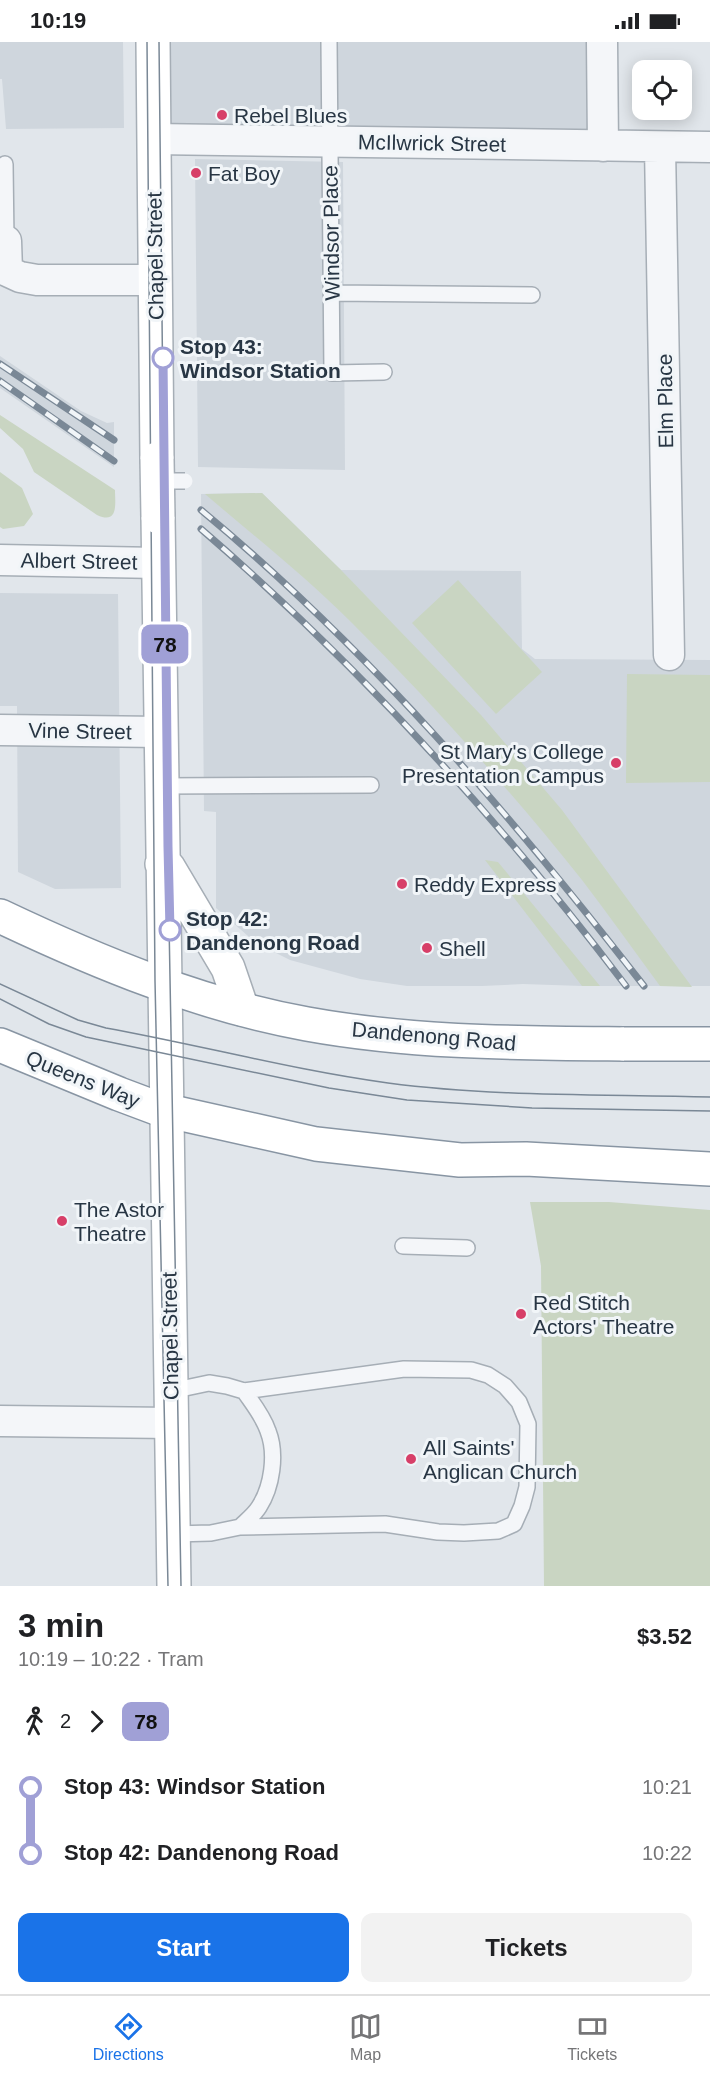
<!DOCTYPE html>
<meta charset="utf-8">
<style>
:root{--surface:#fff;--page:#f2f2f2;--text:#202124;--muted:#757577;--line:#e0e0e0;--accent:#1a73e8}
body{margin:0;font-family:Helvetica,sans-serif;background:var(--page);color:var(--text);height:100vh;display:flex;flex-direction:column;font-size:22px;white-space:nowrap}
*{box-sizing:border-box;margin:0}
p{font-size:20px;color:var(--muted)}
.icon{flex:none;width:33px;height:33px;fill:none;stroke:currentColor;stroke-width:2;stroke-linecap:round;stroke-linejoin:round}
.map{position:relative;height:1544px;overflow:hidden}
.drawer{display:flex;flex-direction:column;background:var(--surface);flex:1}
.drawer>*{flex:none}
.badge{padding:0 12px;border-radius:9px;font-size:21px;line-height:39px}
.tools{position:absolute;left:632px;top:18px;display:grid;gap:12px}
.tools a{display:grid;place-items:center;width:60px;height:60px;border-radius:12px;background:var(--surface);box-shadow:0 3px 15px #0003;font-size:30px}
.map>.badge{position:absolute;translate:-50% -50%;box-shadow:0 0 0 3px #fff}
.legs{display:flex;align-items:center;gap:9px;height:66px;padding:0 18px;font-size:20px}
.legs p{margin-inline-start:auto}
.headline{display:flex;align-items:center;justify-content:space-between;height:102px;padding:0 18px}
h1{font-size:33px;font-weight:600;line-height:45px}
.button{display:flex;gap:12px;margin-top:auto;padding:12px 18px}
.button a{flex:1;height:69px;border-radius:12px;background:var(--accent);color:#fff;font-size:24px;font-weight:600;line-height:69px;text-align:center}
.button a+a{background:var(--page);color:var(--text)}
ul{padding:0 18px;list-style:none}
li{display:flex;align-items:center;gap:21px;height:66px;font-size:22px}
li i{display:grid;place-items:center;width:9px;height:100%;margin:0 8px;background:currentColor}
li i::after{content:'';width:15px;height:15px;margin:-8px;border:4px solid;border-radius:50%;background:var(--surface)}
li p{margin-inline-start:auto}
li:first-child i{background:linear-gradient(#0000 50%,currentColor 0)}
li:last-child i{background:linear-gradient(currentColor 50%,#0000 0)}
.status{display:flex;justify-content:space-between;align-items:center;height:42px;padding:0 30px;background:var(--surface);direction:ltr}
.status svg{height:16px;fill:currentColor}
.dock{display:flex;justify-content:space-around;align-items:center;height:84px;border-top:2px solid var(--line);background:var(--surface);font-size:16px;color:var(--muted)}
.dock a{display:grid;justify-items:center;gap:3px}
.dock .current{color:var(--accent)}
.map>svg:first-child{display:block}
.built{fill:#cfd6dd}
.green{fill:#c9d5c2}
.lines{fill:none;stroke-linecap:round;stroke-linejoin:round}
.lane-casing{stroke:#a6aeb6;stroke-width:18}
.street-casing{stroke:#a6aeb6;stroke-width:33}
.secondary-casing{stroke:#a6aeb6;stroke-width:36}
.highway-casing{stroke:#8895a3;stroke-width:36}
.lane{stroke:#f4f6f9;stroke-width:15}
.street{stroke:#f4f6f9;stroke-width:30}
.secondary{stroke:#fff;stroke-width:33}
.highway{stroke:#fff;stroke-width:33}
.tram{stroke:#7a8896;stroke-width:1.5}
.rail-casing{stroke:#7a8896;stroke-width:7}
.rail{stroke:#f1f5f8;stroke-width:4.5;stroke-dasharray:14;stroke-linecap:butt}
.lane-bridge-casing{stroke:#a6aeb6;stroke-width:18;stroke-linecap:butt}
.secondary-bridge-casing{stroke:#a6aeb6;stroke-width:36;stroke-linecap:butt}
.highway-bridge-casing{stroke:#8895a3;stroke-width:36;stroke-linecap:butt}
.lane-bridge{stroke:#f4f6f9;stroke-width:15}
.secondary-bridge{stroke:#fff;stroke-width:33}
.highway-bridge{stroke:#fff;stroke-width:33}
.line-1-casing{stroke:#fff;stroke-width:14}
.line-1{stroke:#a0a0d6;stroke-width:9}
.poi-dot{fill:#d73f68;stroke:#f1f5f8;stroke-width:2}
.stop-1-dot{fill:#fff;stroke:#a0a0d6;stroke-width:3}
.labels{text-anchor:middle;dominant-baseline:central;stroke-width:6;stroke-linejoin:round;paint-order:stroke}
.poi-label{font-size:21px;fill:#283644;stroke:#f1f5f8;text-anchor:start}
.street-label{font-size:21px;fill:#283644;stroke:#f1f5f8}
.stop-label{font-size:21px;font-weight:bold;fill:#283644;stroke:#f1f5f8;text-anchor:start}
</style>
<div class="status"><b>10:19</b><svg viewBox="0 0 49 12"><path d="M0 12V9h3v3zM5 12V6h3v6zM10 12V3h3v9zM15 12V0h3v12zM26 1h20v11H26zM47 4h2v5h-2z"/></svg></div>
<div class="map">
<svg width="710" height="1544" viewBox="0 0 710 1544">
<rect width="100%" height="100%" fill="#e1e6eb"/>
<path class="built" d="M 0,0 L 123,0 L 124,86 L 6,87 L 2,37 L 0,37 Z
M 153,0 L 602,0 L 603,104 L 154,97 Z
M 195,117 L 343,120 L 345,428 L 198,425 Z
M 0,314 L 81,369 L 107,381 L 114,380 L 114,425 L 0,346 Z
M 262,451 L 341,528 L 521,529 L 522,607 L 535,617 L 710,618 L 710,944 L 582,944 L 523,942 L 482,944 L 407,944 L 360,937 L 290,918 L 256,901 L 216,866 L 216,770 L 204,769 L 201,452 Z
M 0,551 L 118,552 L 121,846 L 55,847 L 18,830 L 17,664 L 0,664 Z"/>
<path class="green" d="M 0,373 L 115,448 C 115,461 119,483 97,473 L 34,430 L 23,407 L 0,386 Z
M 0,430 L 22,446 L 33,472 L 24,484 L 3,487 L 0,485 Z
M 262,451 L 341,528 L 481,673 L 562,768 L 692,945 L 660,944 C 634,909 609,873 582,838 C 511,749 433,662 352,581 C 306,535 254,494 205,452 Z
M 458,538 L 542,630 L 496,672 L 412,581 Z
M 627,632 L 710,633 L 710,740 L 626,741 Z
M 485,818 L 498,820 L 600,944 L 582,944 Z
M 530,1160 L 609,1160 L 710,1168 L 710,1544 L 544,1544 L 541,1224 Z"/>
<g class="lines">
<g class="lane-casing">
<path id="lane" d="M 329,0 L 332,331 L 384,330
M 5,122 L 6,199
M 332,251 L 532,253
M 161,744 L 371,743
M 403,1204 L 467,1206
M 171,1349 L 209,1341 L 227,1344 L 244,1349 L 404,1327 L 471,1328 L 488,1333 L 505,1344 L 519,1360 L 528,1382 L 527,1445 L 522,1464 L 514,1482 L 498,1489 L 464,1491 L 438,1490 L 385,1482 L 240,1485 L 211,1491 L 174,1492
M 240,1485 C 246,1479 254,1473 259,1465 C 272,1445 277,1412 268,1389 C 263,1374 253,1362 244,1349"/>
</g>
<g class="street-casing">
<path id="street" d="M 602,0 L 603,104
M 154,97 L 710,105
M 660,105 L 669,613
M 6,199 L 7,229 L 20,235 L 37,238 L 156,238
M 0,518 L 158,521
M 0,688 L 161,690
M 0,1379 L 172,1381"/>
</g>
<g class="secondary-casing">
<path id="secondary" d="M 153,0 L 157,417
M 158,475 L 174,1544
M 162,822 L 168,825 L 228,926 L 242,967"/>
</g>
<g class="highway-casing">
<path id="highway" d="M 0,874 C 97,920 201,963 307,982 C 412,1001 518,1001 624,1002
M 0,1003 L 119,1052 L 159,1067 L 316,1102 L 460,1118 L 526,1117 L 710,1127"/>
</g>
<use href="#lane" class="lane"/>
<use href="#street" class="street"/>
<use href="#secondary" class="secondary"/>
<use href="#highway" class="highway"/>
<path class="tram" d="M 147,0 L 155,939 L 168,1544
M 159,0 L 168,825 L 181,1544
M 0,942 L 78,978 L 106,986 C 200,1003 293,1028 388,1041 C 494,1055 603,1052 710,1055
M 0,957 L 49,982 L 86,995 L 329,1046 L 407,1058 L 532,1066 L 710,1069"/>
<g class="rail-casing">
<path id="rail" d="M 0,322 L 114,398
M 0,339 L 114,419
M 201,468 C 369,607 511,773 644,944
M 201,487 C 359,623 500,778 626,944"/>
</g>
<use href="#rail" class="rail"/>
<g class="lane-bridge-casing">
<path id="lane-bridge" d="M 158,439 L 185,439"/>
</g>
<g class="secondary-bridge-casing">
<path id="secondary-bridge" d="M 157,417 L 158,475"/>
</g>
<g class="highway-bridge-casing">
<path id="highway-bridge" d="M 624,1002 L 710,1002"/>
</g>
<use href="#lane-bridge" class="lane-bridge"/>
<use href="#secondary-bridge" class="secondary-bridge"/>
<use href="#highway-bridge" class="highway-bridge"/>
</g>
<g class="lines">
<g class="line-1-casing">
<path id="line-1" d="M 163,316 L 168,805 L 170,888"/>
</g>
<use href="#line-1" class="line-1"/>
</g>
<g class="poi-dot">
<circle cx="222" cy="73" r="6"/>
<circle cx="196" cy="131" r="6"/>
<circle cx="616" cy="721" r="6"/>
<circle cx="402" cy="842" r="6"/>
<circle cx="427" cy="906" r="6"/>
<circle cx="62" cy="1179" r="6"/>
<circle cx="521" cy="1272" r="6"/>
<circle cx="411" cy="1417" r="6"/>
</g>
<g class="stop-1-dot">
<circle cx="163" cy="316" r="10"/>
<circle cx="170" cy="888" r="10"/>
</g>
<g class="labels">
<g class="poi-label">
<text x="234" y="73">Rebel Blues</text>
<text x="208" y="131">Fat Boy</text>
<text x="604" y="709" text-anchor="end">St Mary's College<tspan x="604" dy="24">Presentation Campus</tspan></text>
<text x="414" y="842">Reddy Express</text>
<text x="439" y="906">Shell</text>
<text x="74" y="1167">The Astor<tspan x="74" dy="24">Theatre</tspan></text>
<text x="533" y="1260">Red Stitch<tspan x="533" dy="24">Actors' Theatre</tspan></text>
<text x="423" y="1405">All Saints'<tspan x="423" dy="24">Anglican Church</tspan></text>
</g>
<g class="street-label">
<text transform="translate(432 101) rotate(1)">McIlwrick Street</text>
<text transform="translate(331 191) rotate(-91)">Windsor Place</text>
<text transform="translate(155 214) rotate(-91)">Chapel Street</text>
<text transform="translate(665 359) rotate(-91)">Elm Place</text>
<text transform="translate(79 519) rotate(1)">Albert Street</text>
<text transform="translate(80 689) rotate(1)">Vine Street</text>
<text transform="translate(434 994) rotate(5)">Dandenong Road</text>
<text transform="translate(83 1037) rotate(22)">Queens Way</text>
<text transform="translate(170 1294) rotate(-91)">Chapel Street</text>
</g>
<g class="stop-label">
<text x="180" y="304">Stop 43:<tspan x="180" dy="24">Windsor Station</tspan></text>
<text x="186" y="876">Stop 42:<tspan x="186" dy="24">Dandenong Road</tspan></text>
</g>
</g>
</svg>
<div class="tools">
<a><svg class="icon" aria-label="locate" viewBox="0 0 24 24"><circle cx="12" cy="12" r="6"/><path d="M12 2v4M12 18v4M2 12h4M18 12h4"/></svg></a>
</div>
<b class="badge" style="left:165px;top:602px;background:#a0a0d6;color:#111">78</b>
</div>
<section class="drawer">
<div class="headline"><div><h1>3 min</h1><p>10:19 – 10:22 · Tram</p></div><b>$3.52</b></div>
<div class="legs"><svg class="icon" aria-label="walk" viewBox="0 0 24 24"><circle cx="13" cy="4" r="2"/><path d="M13 8l-2 6 4 7M11 14l-3 7M7 12l3-4h3l4 4"/></svg>2<svg class="icon" aria-label="forward" viewBox="0 0 24 24"><path d="M9 5l7 7-7 7"/></svg><b class="badge" style="background:#a0a0d6;color:#111">78</b></div>
<ul>
<li><i style="color:#a0a0d6"></i><b>Stop 43: Windsor Station</b><p>10:21</p></li>
<li><i style="color:#a0a0d6"></i><b>Stop 42: Dandenong Road</b><p>10:22</p></li>
</ul>
<div class="button"><a>Start</a><a>Tickets</a></div>
</section>
<nav class="dock">
<a class="current"><svg class="icon" aria-label="directions" viewBox="0 0 24 24"><path d="M12 3l9 9-9 9-9-9zM9 14v-3h6M13 9l2 2-2 2"/></svg>Directions</a>
<a><svg class="icon" aria-label="map" viewBox="0 0 24 24"><path d="M3 6l6-2 6 2 6-2v14l-6 2-6-2-6 2zM9 4v14M15 6v14"/></svg>Map</a>
<a><svg class="icon" aria-label="tickets" viewBox="0 0 24 24"><path d="M3 7h18v10H3zM15 7v10"/></svg>Tickets</a>
</nav>
